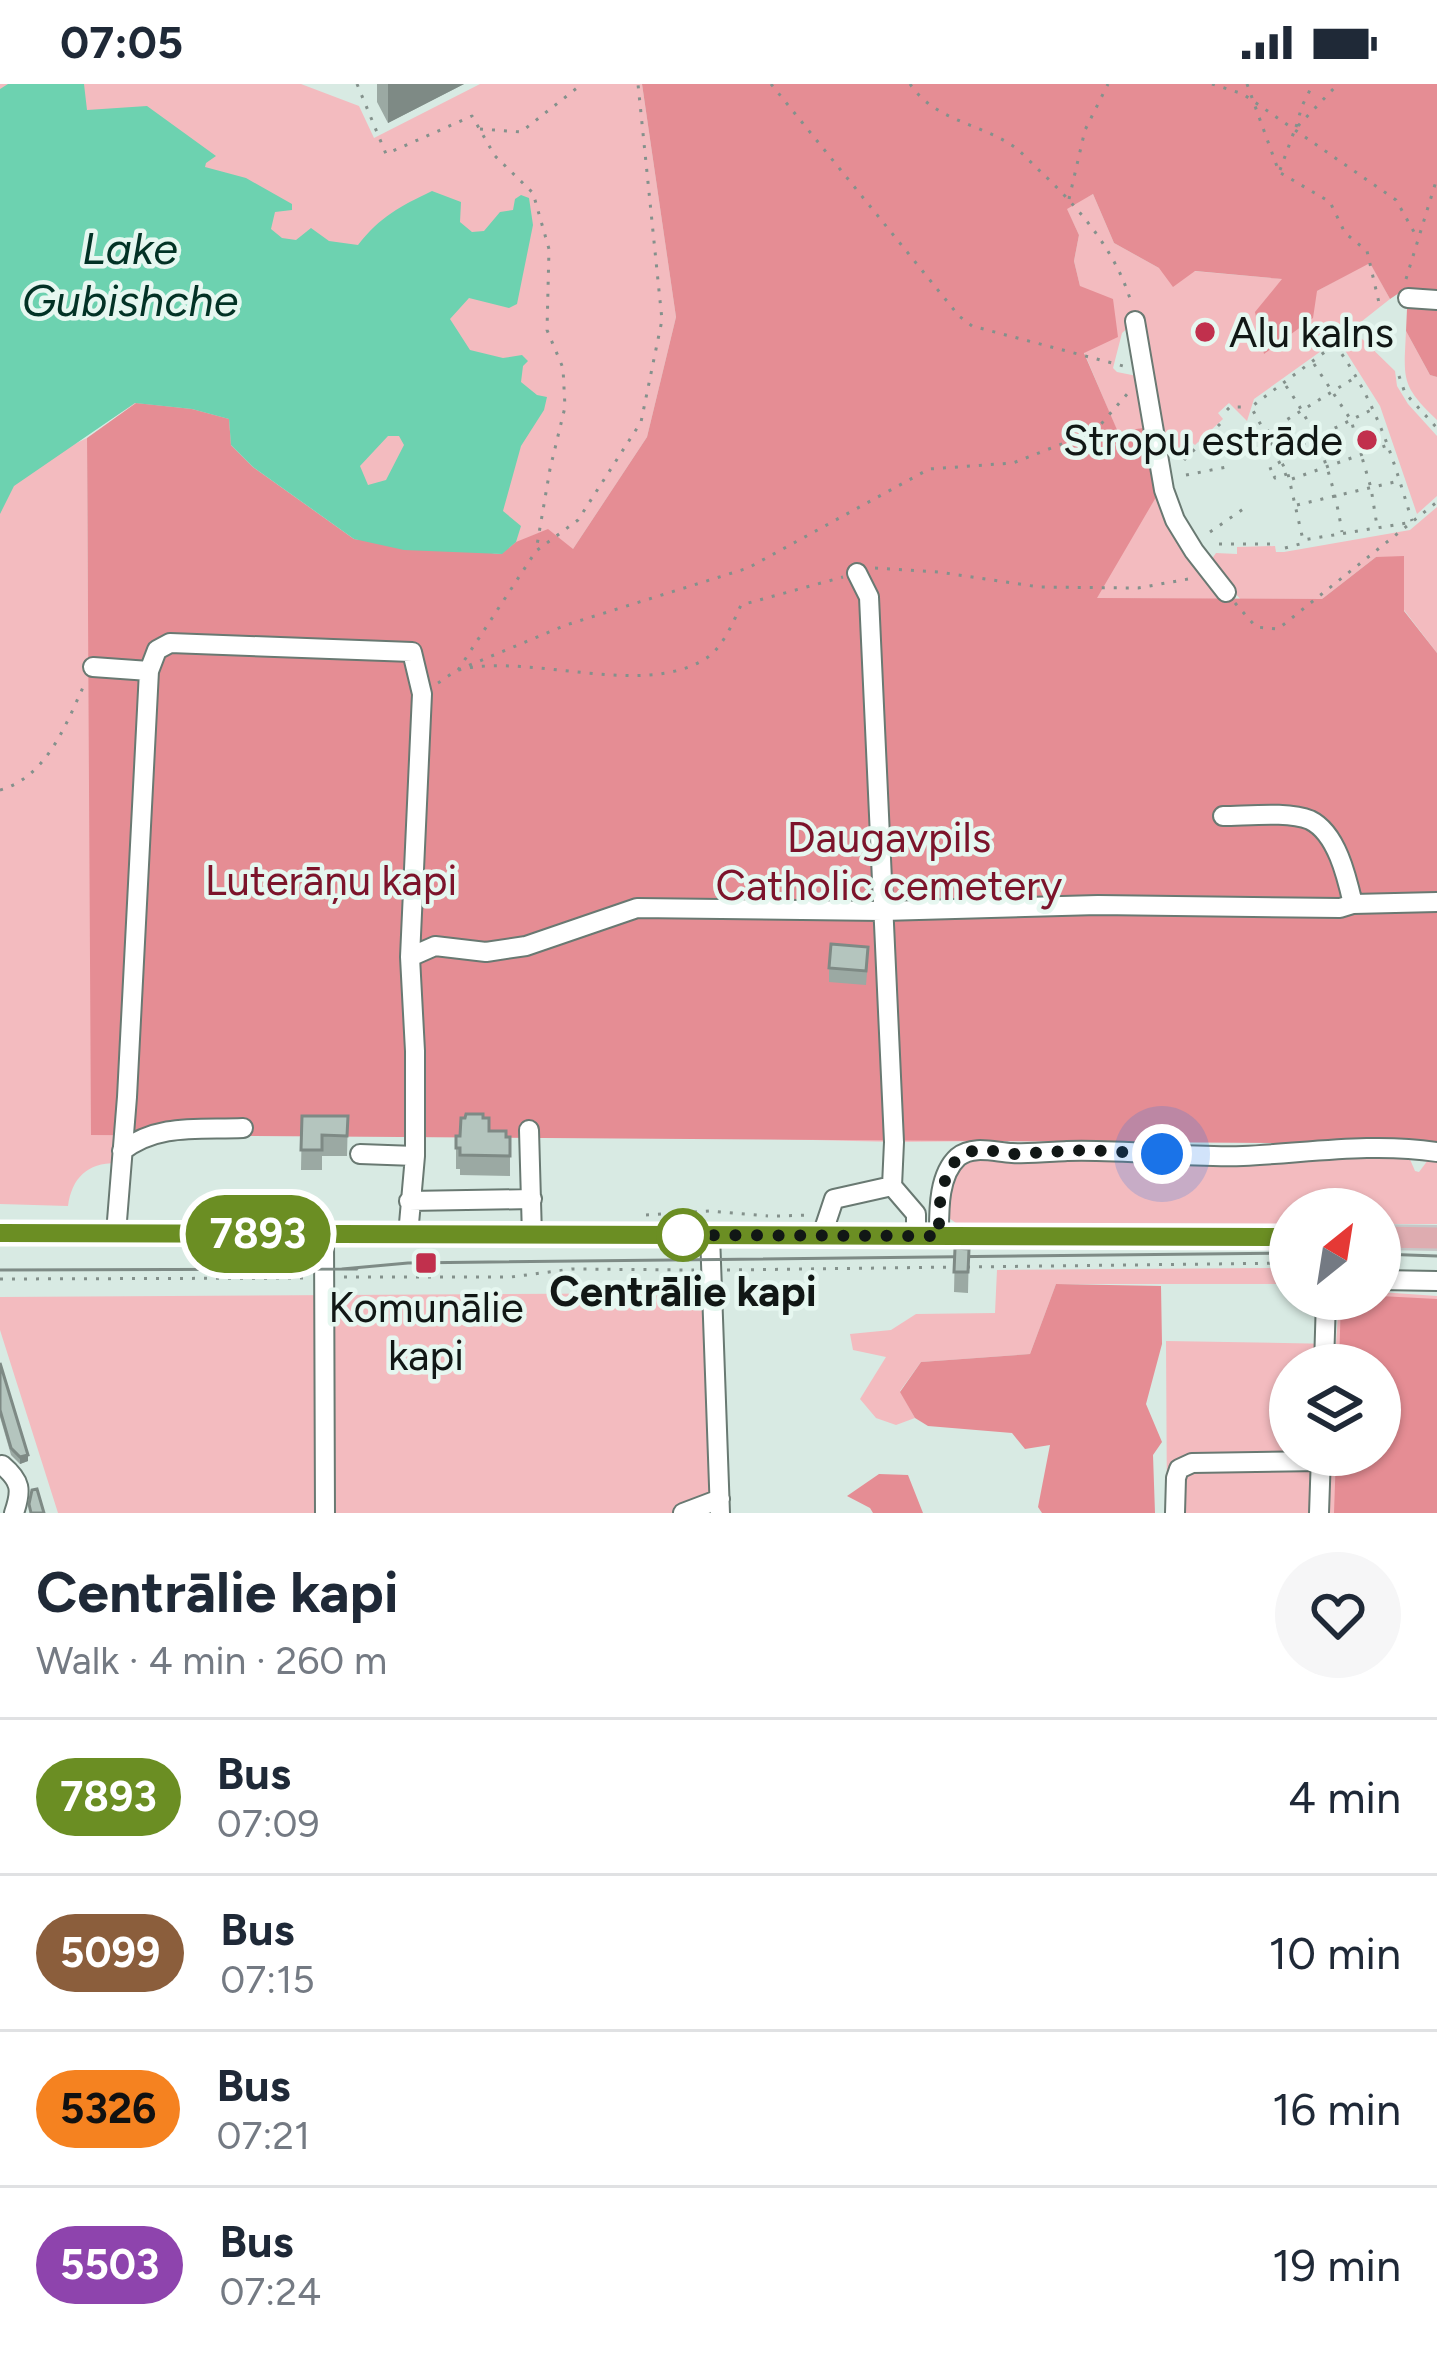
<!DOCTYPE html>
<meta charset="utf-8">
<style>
:root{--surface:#fff;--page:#f6f6f7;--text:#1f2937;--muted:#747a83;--line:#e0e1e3}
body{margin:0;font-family:Figtree,sans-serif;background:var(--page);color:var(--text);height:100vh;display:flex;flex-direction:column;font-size:45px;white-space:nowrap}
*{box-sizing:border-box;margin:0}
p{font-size:39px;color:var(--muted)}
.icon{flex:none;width:66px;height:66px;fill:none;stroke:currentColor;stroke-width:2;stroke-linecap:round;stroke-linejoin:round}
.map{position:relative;height:1429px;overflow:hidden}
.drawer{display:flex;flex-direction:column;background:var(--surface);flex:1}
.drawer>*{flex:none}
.badge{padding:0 24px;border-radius:39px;font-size:42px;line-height:78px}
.needle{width:78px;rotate:30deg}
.controls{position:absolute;left:1269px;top:1104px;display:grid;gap:24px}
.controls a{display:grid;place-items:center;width:132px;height:132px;border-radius:50%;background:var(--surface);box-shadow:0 3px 9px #0004;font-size:60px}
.you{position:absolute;width:60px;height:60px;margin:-30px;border:9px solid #fff;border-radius:50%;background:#1a73e8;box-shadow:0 0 0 18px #1a73e833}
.map>.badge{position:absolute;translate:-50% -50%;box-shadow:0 0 0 6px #fff}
.round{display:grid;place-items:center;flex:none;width:126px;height:126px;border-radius:63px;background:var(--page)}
.overview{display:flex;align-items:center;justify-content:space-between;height:204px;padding:0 36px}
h1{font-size:57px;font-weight:700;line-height:90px}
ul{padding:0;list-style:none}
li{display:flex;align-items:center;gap:36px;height:156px;padding:0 36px;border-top:3px solid var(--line)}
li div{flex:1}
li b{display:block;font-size:45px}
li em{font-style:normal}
li .badge{min-width:132px;font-weight:700;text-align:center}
.status{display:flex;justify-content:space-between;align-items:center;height:84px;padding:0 60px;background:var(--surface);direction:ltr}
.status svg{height:33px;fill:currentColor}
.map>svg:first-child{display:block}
.green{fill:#f3bbbf;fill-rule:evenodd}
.forest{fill:#e58d94}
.water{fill:#6dd2b0;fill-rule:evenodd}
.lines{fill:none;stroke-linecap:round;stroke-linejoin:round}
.minor-casing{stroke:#697972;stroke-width:22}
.major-casing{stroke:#c6c7c7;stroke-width:26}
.path{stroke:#84918c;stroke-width:3;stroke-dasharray:3 9;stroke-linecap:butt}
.minor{stroke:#fff;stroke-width:18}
.major{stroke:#deacb0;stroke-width:21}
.tram{stroke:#7e8b86;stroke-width:3}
.wall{fill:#9ba9a3}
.shaded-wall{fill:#7e8a85}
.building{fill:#b4c5be;stroke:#7e8a85;stroke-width:3}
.line-casing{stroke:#fff;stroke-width:27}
.line{stroke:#6b8e23;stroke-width:18}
.walk{stroke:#111715;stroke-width:12;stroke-dasharray:0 21.6}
.poi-dot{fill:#c1304d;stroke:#e6f7f0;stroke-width:4.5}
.stop-dot{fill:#fff;stroke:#6b8e23;stroke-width:6}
.labels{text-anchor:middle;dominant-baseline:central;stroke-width:9;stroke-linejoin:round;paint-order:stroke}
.poi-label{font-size:42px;fill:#111715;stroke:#e6f7f0;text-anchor:start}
.park-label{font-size:42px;fill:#7c142b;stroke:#e6f7f0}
.stop-label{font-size:42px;font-weight:bold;fill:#111715;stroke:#e6f7f0}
.water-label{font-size:45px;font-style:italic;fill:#023225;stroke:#e6f7f0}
</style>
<div class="status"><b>07:05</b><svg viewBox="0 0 49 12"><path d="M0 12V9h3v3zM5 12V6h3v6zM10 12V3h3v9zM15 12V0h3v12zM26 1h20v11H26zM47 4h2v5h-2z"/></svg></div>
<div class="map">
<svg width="1437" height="1429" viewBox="0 0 1437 1429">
<rect width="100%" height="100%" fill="#d8eae3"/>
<path class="green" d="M 0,0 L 301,0 L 359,22 L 374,54 L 480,0 L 642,0 L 676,233 L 647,353 L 573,465 L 502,470 L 334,404 L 136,319 L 62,366 L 87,354 L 88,523 L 385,499 L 1159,408 L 1227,517 L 1437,1052 L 894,1058 L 603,1051 L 92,1046 L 92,1051 L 120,1051 L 116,1079 C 87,1079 72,1094 68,1122 L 0,1120 Z
M 1093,110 L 1114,159 L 1159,184 L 1283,195 L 1317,207 L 1370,178 L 1390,215 L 1352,245 L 1395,287 L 1397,302 L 1408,320 L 1437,352 L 1437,412 L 1417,430 L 1380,322 L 1341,260 L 1348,255 L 1345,250 L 1254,315 L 1247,337 L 1229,319 L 1218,329 L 1223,335 L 1195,361 L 1190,357 L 1176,371 L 1165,368 L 1132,240 L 1122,249 L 1113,284 L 1117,288 L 1137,292 L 1149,343 L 1118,349 L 1084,268 L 1080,202 L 1074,177 L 1079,151 L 1066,124 Z
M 1406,247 L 1430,291 L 1437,293 L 1437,336 C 1400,301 1404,295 1406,247 Z
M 1437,423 L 1437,569 L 1404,526 L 1376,473 L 1322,515 L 1242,517 L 1209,479 L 1216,469 L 1237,470 L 1237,463 L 1275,462 L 1276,468 L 1284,468 L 1410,446 Z
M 1332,1069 L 1409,1073 L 1415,1087 L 1419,1088 L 1428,1076 L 1437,1075 L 1437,1140 L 1380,1140 L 1380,1125 L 1290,1125 L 1290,1140 L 956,1139 L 946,1132 L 953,1089 L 967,1074 Z
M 1284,1184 L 1290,1192 L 1290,1200 L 1056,1200 L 1030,1270 L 921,1278 L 900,1307 L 915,1334 L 896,1341 L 876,1334 L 860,1315 L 886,1273 L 853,1266 L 850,1250 L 891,1246 L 916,1230 L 995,1229 L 997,1186 Z
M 1380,1208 L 1437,1212 L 1437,1429 L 1167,1429 L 1166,1257 L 1336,1260 L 1339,1215 L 1380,1215 ZM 1290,1281 L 1380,1281 L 1380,1371 L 1290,1371 Z
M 702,1209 L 710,1429 L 58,1429 L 0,1246 L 0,1213 Z"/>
<path class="forest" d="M 642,0 L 1437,0 L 1437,293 L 1430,291 L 1406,247 L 1408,203 L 1390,215 L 1370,179 L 1317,207 L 1313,234 L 1264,270 L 1255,228 L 1282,195 L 1195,187 L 1173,203 L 1159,184 L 1114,159 L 1093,110 L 1067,125 L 1079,151 L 1074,177 L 1080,202 L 1113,215 L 1118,253 L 1084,269 L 1118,348 L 1149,343 L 1159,408 L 1097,514 L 1322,515 L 1376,473 L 1404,472 L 1404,527 L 1437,569 L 1437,1060 L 91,1051 L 87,354 L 136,319 L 192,325 L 229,335 L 231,361 L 253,383 L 354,455 L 501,470 L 516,458 L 548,445 L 573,465 L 647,353 L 676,233 Z
M 1056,1200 L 1161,1202 L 1162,1260 L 1146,1320 L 1162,1358 L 1153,1371 L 1155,1429 L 1042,1429 L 1038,1423 L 1050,1361 L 1025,1365 L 1012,1349 L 928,1342 L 915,1334 L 900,1308 L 921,1278 L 1030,1270 Z
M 1380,1212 L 1437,1215 L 1437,1429 L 1334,1429 L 1336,1371 L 1380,1371 L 1380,1281 L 1339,1281 L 1341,1215 L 1380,1215 Z
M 879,1390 L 908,1391 L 923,1429 L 873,1429 L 870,1424 L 847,1412 Z"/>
<path class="water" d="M 8,0 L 84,0 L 87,26 L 147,22 L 216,72 L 206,79 L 205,83 L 246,94 L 292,120 L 292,126 L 275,128 L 271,145 L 282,154 L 296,156 L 311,144 L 329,157 L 358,161 C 381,132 399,123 432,107 L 461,118 L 460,138 L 472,148 L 484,147 L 500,128 L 513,126 L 515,115 L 521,111 L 529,114 L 533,141 L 517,220 L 509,224 L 469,214 L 450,235 L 470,266 L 503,274 L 522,271 L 528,277 L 523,282 L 521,298 L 537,311 L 547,313 L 544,326 L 521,362 L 503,427 L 521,442 L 516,458 L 502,470 L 404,466 L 354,455 L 253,383 L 231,361 L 229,335 L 192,325 L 135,319 L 14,402 L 0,430 L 0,5 ZM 388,352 L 399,352 L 404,361 L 386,396 L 368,401 L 360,382 Z"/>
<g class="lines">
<g class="minor-casing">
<path id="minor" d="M 1408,214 L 1437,216
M 1135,237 L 1164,406 L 1175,436 L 1194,467 L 1226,508
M 857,489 L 869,513 L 894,1058 L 892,1102
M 93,583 L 149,587 L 157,566 L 170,559 L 412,568 L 422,610 L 410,873 L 415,967 L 415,1072 L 408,1151
M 1223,732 C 1246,732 1289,727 1310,736 C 1337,749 1347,794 1353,820
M 410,873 L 435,862 L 486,868 L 526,862 L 637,824 L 883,827 L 1098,821 L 1340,824 L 1353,820 L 1437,818
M 529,1046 L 532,1152
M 122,1067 C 158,1039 200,1046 243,1044
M 360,1070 L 415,1072
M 409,1117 L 532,1115
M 116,1149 L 127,1013 L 149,587
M 324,1151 L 325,1429
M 710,1151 L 720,1429
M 822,1151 L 834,1115 L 892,1102 L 916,1130 L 916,1152
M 939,1152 C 939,1127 938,1091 958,1073 C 973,1061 994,1068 1012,1069 C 1030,1070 1049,1068 1067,1067 C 1126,1065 1184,1074 1243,1072 C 1308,1069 1372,1058 1437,1068
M 1380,1196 L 1437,1197
M 1324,1281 L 1326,1215
M 2,1381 C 21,1397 22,1406 14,1429
M 683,1429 L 720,1415
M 1175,1429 L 1176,1394 L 1179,1385 L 1192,1379 L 1321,1377
M 1319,1429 L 1321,1371"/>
</g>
<g class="major-casing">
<path id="major" d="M 0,1149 L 1290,1153
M 1380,1153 L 1437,1154"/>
</g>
<path class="path" d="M 357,0 L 386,70 L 472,32 L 495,72 L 533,109 L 549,165 L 547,246 L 563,284 L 565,323 L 550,385 L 536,467
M 771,0 L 959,232 L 972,242 L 1127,283
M 910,0 C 935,37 979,39 1013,62 C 1023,69 1032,80 1041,88 C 1079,124 1116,167 1131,218
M 1212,0 L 1243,10 L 1396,116 L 1418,155
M 1247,0 L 1279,88 L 1330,118 L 1345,149 L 1367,167 L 1380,223
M 1296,43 L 1302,22 L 1313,0
M 480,45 L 521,48 L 582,0
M 1280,86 L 1295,45 L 1338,0
M 1069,115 L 1085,46 L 1108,0
M 1406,195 L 1437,94
M 1353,247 L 1251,323 L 1288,390 L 1303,456 L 1413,438
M 1335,260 C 1377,320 1391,368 1412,437
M 1314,280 L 1351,336 L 1371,404 L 1377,442
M 1399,292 L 1405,309 L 1437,344
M 1286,302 C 1318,347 1333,393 1342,448
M 1227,326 L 1230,323 L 1248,323
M 1267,348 L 1356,293
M 1281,371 L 1375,324
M 1184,376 L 1222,338
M 1271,386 L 1270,383 L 1282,377
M 1186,391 L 1232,382
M 1274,392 L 1275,394 L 1287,390
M 1292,395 L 1388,361
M 1297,421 L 1399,397
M 1210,448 L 1249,421
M 1219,460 L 1272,460
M 1285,464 L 1300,460 L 1303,456
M 875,484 L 939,488 L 1039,503 L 1138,504 L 1194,494
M 1235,519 L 1256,543 L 1278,545 L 1437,418
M 458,586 L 566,541 L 748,484 L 929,385 L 1013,379 L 1095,347 L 1128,309
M 458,586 L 536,467 L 578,436 L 641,338 L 662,236 L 638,0
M 438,599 C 446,594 454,587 462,585 C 535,570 642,614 705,575 C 722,565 733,539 741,521 L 843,493
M 0,706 C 47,693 66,640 85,599
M 646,1131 L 709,1127 L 768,1132
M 777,1132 L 810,1131
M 967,1183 L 1290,1179
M 727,1186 L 958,1183
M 419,1191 L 419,1172
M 344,1193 L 511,1193 L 572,1185 L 694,1186
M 0,1195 L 310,1194"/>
<use href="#minor" class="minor"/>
<use href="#major" class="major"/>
<path class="tram" d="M 1380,1170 L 1437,1172
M 342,1185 L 408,1179 L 1290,1169
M 0,1186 L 357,1185"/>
</g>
<path class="wall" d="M 377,0 L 464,0 L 388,39 L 377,18 Z
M 868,876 L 866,901 L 829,898 L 829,884 Z
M 302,1032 L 348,1032 L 347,1072 L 322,1072 L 322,1086 L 301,1086 Z
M 465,1034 L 483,1034 L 489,1047 L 510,1053 L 510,1092 L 460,1091 L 460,1085 L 456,1085 L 456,1052 L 460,1052 Z
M 955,1164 L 969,1165 L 968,1209 L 954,1208 Z
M 0,1279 L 28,1377 L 20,1380 L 11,1371 L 0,1333 Z"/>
<path class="shaded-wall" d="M 388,0 L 464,0 L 388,39 Z
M 28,1371 L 28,1377 L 20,1380 L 20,1373 Z"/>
<path class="building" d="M 831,860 L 868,863 L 866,887 L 829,884 Z
M 466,1030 L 483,1030 L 483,1034 L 489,1034 L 489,1047 L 506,1047 L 506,1053 L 510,1053 L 510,1072 L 460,1071 L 460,1064 L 456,1064 L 456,1052 L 460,1052 L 461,1034 L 465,1034 Z
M 302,1032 L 348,1032 L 347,1052 L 322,1051 L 322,1066 L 301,1066 Z
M 955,1164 L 969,1165 L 968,1188 L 954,1188 Z
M 0,1279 L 28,1371 L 20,1373 L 11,1364 L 0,1326 Z
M 37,1405 L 44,1429 L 31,1429 L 29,1420 L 32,1406 Z"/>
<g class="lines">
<g class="line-casing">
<path id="line" d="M 0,1149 L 1290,1153"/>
</g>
<use href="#line" class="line"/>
<path class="walk" d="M 683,1151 L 666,1151 L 939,1152 L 939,1123 L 947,1088 L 960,1071 L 979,1065 L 1013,1070 L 1086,1066 L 1162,1070"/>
</g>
<g class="poi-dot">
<circle cx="1205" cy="248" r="12"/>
<circle cx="1367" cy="356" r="12"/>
<rect x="414" y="1167" width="24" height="24" rx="6"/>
</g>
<circle class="stop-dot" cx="683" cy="1151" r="24"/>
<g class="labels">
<g class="poi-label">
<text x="1229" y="248">Alu kalns</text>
<text x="1343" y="356" text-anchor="end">Stropu estrāde</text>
<text x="426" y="1223" text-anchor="middle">Komunālie<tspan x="426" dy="48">kapi</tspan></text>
</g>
<g class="park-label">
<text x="889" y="753">Daugavpils<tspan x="889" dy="48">Catholic cemetery</tspan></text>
<text x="331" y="796">Luterāņu kapi</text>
</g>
<g class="stop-label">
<text x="683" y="1207">Centrālie kapi</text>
</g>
<g class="water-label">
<text x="130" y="164">Lake<tspan x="130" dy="52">Gubishche</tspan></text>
</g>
</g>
</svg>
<div class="controls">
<a><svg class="needle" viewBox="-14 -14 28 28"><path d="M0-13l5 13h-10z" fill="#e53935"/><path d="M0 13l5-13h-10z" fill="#747a83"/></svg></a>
<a><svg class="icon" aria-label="layers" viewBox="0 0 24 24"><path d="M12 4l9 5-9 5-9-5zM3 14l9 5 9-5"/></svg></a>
</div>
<div class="you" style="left:1162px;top:1070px"></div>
<b class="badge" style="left:258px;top:1150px;background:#6b8e23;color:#fff">7893</b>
</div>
<section class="drawer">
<div class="overview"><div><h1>Centrālie kapi</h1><p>Walk · 4 min · 260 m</p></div><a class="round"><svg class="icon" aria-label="heart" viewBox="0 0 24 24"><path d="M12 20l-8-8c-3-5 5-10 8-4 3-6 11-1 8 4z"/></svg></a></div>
<ul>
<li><span class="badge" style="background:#6b8e23;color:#fff">7893</span><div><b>Bus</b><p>07:09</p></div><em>4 min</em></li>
<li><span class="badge" style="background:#8b5e3c;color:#fff">5099</span><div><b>Bus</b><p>07:15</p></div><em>10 min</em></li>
<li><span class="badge" style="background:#f58220;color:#111">5326</span><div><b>Bus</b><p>07:21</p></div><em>16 min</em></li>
<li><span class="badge" style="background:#8e44ad;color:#fff">5503</span><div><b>Bus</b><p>07:24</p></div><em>19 min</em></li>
</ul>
</section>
